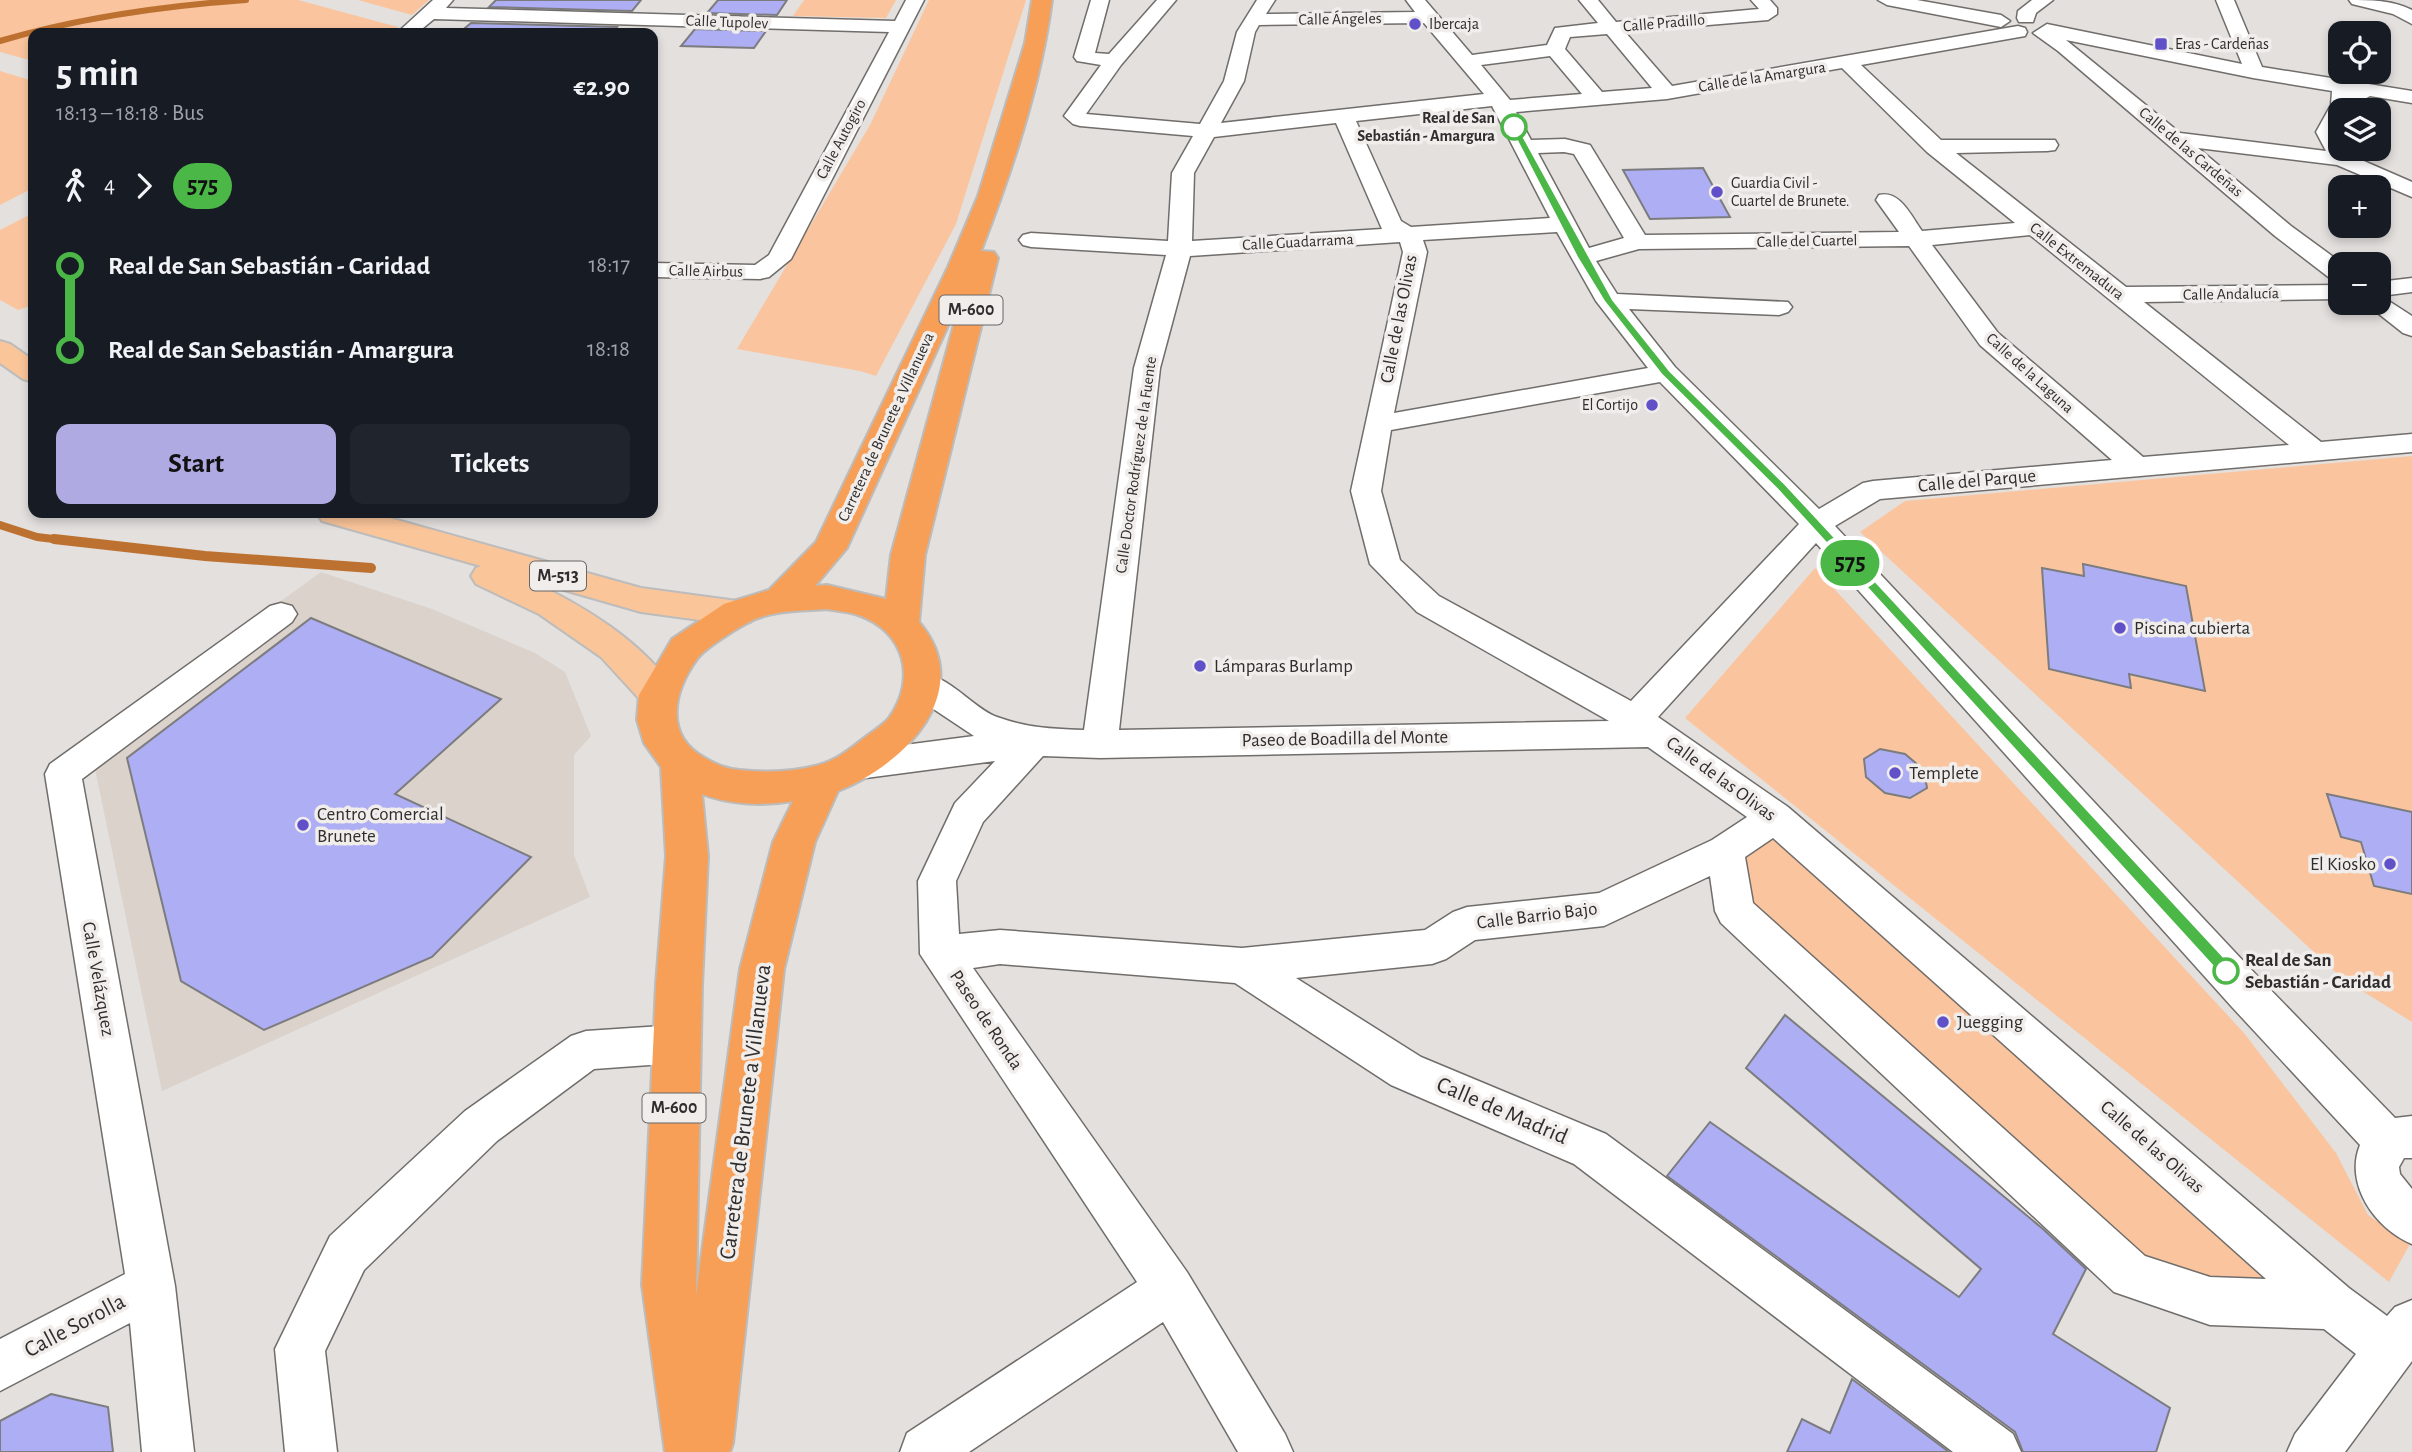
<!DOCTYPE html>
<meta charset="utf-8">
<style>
:root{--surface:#171b24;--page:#20242c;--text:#f1f3f6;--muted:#9ea1a6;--accent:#b0aae2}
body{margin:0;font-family:"Alegreya Sans",sans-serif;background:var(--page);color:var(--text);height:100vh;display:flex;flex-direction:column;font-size:26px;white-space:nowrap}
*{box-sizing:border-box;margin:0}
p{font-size:23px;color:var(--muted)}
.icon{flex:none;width:38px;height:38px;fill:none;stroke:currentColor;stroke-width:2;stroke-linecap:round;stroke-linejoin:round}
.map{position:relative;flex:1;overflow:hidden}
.drawer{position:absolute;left:28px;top:28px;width:630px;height:490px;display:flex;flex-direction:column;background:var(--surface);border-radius:14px;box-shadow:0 4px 10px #0003}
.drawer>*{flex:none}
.badge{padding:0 14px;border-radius:23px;font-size:24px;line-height:46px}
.controls{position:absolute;left:2328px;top:21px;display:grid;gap:14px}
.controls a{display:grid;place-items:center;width:63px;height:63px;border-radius:14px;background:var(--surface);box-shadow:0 4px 10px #0003;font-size:35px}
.map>.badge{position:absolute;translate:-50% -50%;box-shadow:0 0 0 4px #fff}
.legs{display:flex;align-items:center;gap:10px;height:77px;padding:0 28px;font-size:23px}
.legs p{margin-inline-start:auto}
.head{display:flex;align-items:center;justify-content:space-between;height:119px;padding:0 28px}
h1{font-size:38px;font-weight:700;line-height:52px}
.action{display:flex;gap:14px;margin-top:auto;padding:14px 28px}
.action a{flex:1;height:80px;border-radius:14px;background:var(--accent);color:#111;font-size:28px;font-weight:700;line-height:80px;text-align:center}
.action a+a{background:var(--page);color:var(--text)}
ul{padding:0 28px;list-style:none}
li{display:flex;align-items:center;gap:24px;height:84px;font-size:26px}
li i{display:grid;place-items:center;width:10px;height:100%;margin:0 9px;background:currentColor}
li i::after{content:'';width:18px;height:18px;margin:-9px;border:5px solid;border-radius:50%;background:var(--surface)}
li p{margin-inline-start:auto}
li:first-child i{background:linear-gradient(#0000 50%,currentColor 0)}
li:last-child i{background:linear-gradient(currentColor 50%,#0000 0)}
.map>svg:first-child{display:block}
.built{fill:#dad2cb}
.green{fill:#fac59e}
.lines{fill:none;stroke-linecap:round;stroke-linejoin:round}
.stream-far2{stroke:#bd7130;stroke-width:6}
.stream-far1{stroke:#bd7130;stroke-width:8}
.stream{stroke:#bd7130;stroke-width:10}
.building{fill:#aeaef4;stroke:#7c7c7f;stroke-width:2}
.minor-casing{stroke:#706d6b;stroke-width:3}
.major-casing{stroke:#bcbcbc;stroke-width:4}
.highway-casing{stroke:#bcbcbc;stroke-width:4}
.minor{fill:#fff;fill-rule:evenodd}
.major{fill:#fbc59a;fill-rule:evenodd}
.highway{fill:#f89f57;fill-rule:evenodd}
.line-1{fill:#4ab747;stroke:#fff;stroke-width:2}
.poi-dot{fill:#6051c9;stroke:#f0edeb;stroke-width:2.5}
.stop-1-dot{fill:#fff;stroke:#4ab747;stroke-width:3.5}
.labels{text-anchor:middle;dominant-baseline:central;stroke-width:7;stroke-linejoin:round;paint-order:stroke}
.far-street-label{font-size:16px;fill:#2f2d2d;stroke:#f0edeb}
.far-poi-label{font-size:16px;fill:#2f2d2d;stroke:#f0edeb;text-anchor:start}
.far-stop-label{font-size:16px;font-weight:bold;fill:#2f2d2d;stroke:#f0edeb;text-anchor:end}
.shield{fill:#f0edeb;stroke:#696766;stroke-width:2}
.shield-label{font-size:18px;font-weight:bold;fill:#2f2d2d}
.street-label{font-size:19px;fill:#2f2d2d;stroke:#f0edeb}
.poi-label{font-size:19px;fill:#2f2d2d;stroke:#f0edeb;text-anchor:start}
.stop-label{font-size:19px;font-weight:bold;fill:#2f2d2d;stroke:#f0edeb;text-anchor:start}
.near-street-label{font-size:23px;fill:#2f2d2d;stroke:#f0edeb}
</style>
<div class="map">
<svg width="2412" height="1452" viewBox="0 0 2412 1452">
<rect width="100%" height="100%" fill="#e3e0de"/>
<path class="built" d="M 321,572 L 432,609 L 535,653 L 565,672 L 591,736 L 574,755 L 574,855 L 590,897 L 162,1091 L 89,740 Z"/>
<path class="green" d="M 0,0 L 298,0 L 398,27 L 391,33 L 33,33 L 33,61 L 0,52 Z
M 358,0 L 429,0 L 412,15 Z
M 804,0 L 896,0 L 886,18 L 793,16 Z
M 929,0 L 1026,0 L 956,224 L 876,376 L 860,371 L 737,349 L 870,125 Z
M 0,71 L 33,81 L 33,188 L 0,205 Z
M 33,213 L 33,305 L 18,310 L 0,300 L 0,230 Z
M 2412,456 L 2412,1022 L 2343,979 L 1860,532 L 1905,501 Z
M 1815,568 L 2244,1033 L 2336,1153 L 2368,1215 L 2410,1244 L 2389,1282 L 1685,718 Z
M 1775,817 L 2332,1305 L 2131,1275 L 1735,911 L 1725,851 Z"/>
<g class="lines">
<path class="stream-far2" d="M 0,41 C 81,17 162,6 246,0"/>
<path class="stream-far1" d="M 0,525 L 37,537 L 70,541"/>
<path class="stream" d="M 54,539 L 205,556 L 371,568"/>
</g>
<path class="building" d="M 496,0 L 641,0 L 632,11 L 489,7 Z
M 718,0 L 787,0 L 777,15 L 707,13 Z
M 471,23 L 617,27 L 612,33 L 459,33 Z
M 695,29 L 766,31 L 754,48 L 681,46 Z
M 1703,168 L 1730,217 L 1650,219 L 1623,170 Z
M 2083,564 L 2186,586 L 2205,691 L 2129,674 L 2131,688 L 2049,669 L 2042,568 L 2084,576 Z
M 311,618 L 501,699 L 395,794 L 531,857 L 432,957 L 264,1030 L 181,981 L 127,758 Z
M 1880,749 L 1905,754 L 1924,770 L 1927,788 L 1910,798 L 1885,793 L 1866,777 L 1864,759 Z
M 2327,794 L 2412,812 L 2412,894 L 2374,886 L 2361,842 L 2341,837 Z
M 1785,1015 L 2043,1229 L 2086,1269 L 2053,1334 L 2170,1408 L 2156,1452 L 2023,1452 L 2015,1432 L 1667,1176 L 1710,1122 L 1959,1297 L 1981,1269 L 1746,1068 Z
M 1852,1379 L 1949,1452 L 1787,1452 L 1802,1419 L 1830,1433 Z
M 51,1394 L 108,1407 L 113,1452 L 0,1452 L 0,1421 Z"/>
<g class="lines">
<g class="minor-casing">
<path id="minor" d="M 433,0 L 453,0 L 446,8 L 895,21 L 906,0 L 924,0 L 791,259 L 769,277 L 760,279 L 653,277 L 653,263 L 755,265 L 769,255 L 889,32 L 434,19 L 417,33 L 397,33 Z
M 1091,0 L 1109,0 L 1095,53 L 1109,54 L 1157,0 L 1176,0 L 1121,65 L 1086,114 L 1200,124 L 1224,81 L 1237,32 L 1257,0 L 1275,0 L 1266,14 L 1415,12 L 1406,0 L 1425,0 L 1472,55 L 1547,45 L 1555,28 L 1598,23 L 1579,0 L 1598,0 L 1616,22 L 1759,9 L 1751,0 L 1770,0 L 1777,8 L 1777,14 L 1768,20 L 1625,32 L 1672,86 L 2018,26 L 2025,28 L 2027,32 L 2025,36 L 1861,65 L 1941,140 L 2055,140 L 2058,145 L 2055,150 L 2047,151 L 1956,153 L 2126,287 L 2340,285 L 2340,299 L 2144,302 L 2321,442 L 2412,434 L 2412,452 L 1880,499 L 1835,526 L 2262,981 L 2395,1118 L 2412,1116 L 2412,1158 L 2404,1158 L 2399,1167 L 2400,1174 L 2412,1189 L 2412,1244 C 2375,1229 2344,1184 2360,1145 L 2232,1007 L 1816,543 L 1658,717 L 1788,807 L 2349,1288 L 2387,1316 L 2395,1307 L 2412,1300 L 2412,1361 L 2345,1452 L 2287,1452 L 2295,1434 L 2356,1354 L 2324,1329 L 2210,1325 L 2114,1292 L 1721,923 L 1715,911 L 1710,876 L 1604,926 L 1475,940 L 1446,959 L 1432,964 L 1296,978 L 1421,1057 L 1606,1134 L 2013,1434 L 2021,1452 L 1953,1452 L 1574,1164 L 1391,1085 L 1235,983 L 1000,964 L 973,968 L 1187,1272 L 1285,1434 L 1293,1452 L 1238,1452 L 1163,1322 L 969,1452 L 900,1452 L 907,1433 L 1137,1282 L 920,954 L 918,881 L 955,803 L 995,761 L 858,779 L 845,775 L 840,765 L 845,755 L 858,751 L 974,736 L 911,694 L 906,685 L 911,676 C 944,666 968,706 997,717 C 1028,728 1052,729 1084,730 L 1134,368 L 1166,255 L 1031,247 L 1023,245 L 1019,240 L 1023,235 L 1031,233 L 1168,241 L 1172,173 L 1193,136 L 1080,126 L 1073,124 L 1064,116 L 1101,65 L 1077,61 L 1074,57 ZM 1424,23 L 1484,94 L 1221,123 L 1244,81 L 1255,32 L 1259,25 ZM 1607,34 L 1652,88 L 1602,92 L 1565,49 L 1570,37 ZM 1550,56 L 1582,94 L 1510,100 L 1481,65 ZM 1842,68 L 1927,152 L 2015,223 L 1922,231 C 1911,216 1900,190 1879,195 L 1876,200 L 1899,232 L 1645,235 L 1590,145 L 1565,139 L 1531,140 L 1516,112 L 1667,99 ZM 1492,106 L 1550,218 L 1411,227 L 1401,221 L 1356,121 ZM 1336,123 L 1382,229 L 1192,241 L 1194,173 L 1214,137 ZM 1564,152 L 1574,154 L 1624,238 L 1589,248 L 1538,153 ZM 1557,232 L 1596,301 L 1648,368 L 1394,413 L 1427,252 L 1423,240 ZM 2030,235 L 2289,445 L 2143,457 L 1998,333 L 1932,245 ZM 1400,242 L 1403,252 L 1351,491 L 1370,564 L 1417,612 L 1609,721 L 1119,730 L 1160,368 L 1190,256 ZM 1909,246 L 1980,345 L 2112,460 L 1873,481 L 1863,483 L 1819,509 L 1675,367 L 1629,309 L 1779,315 L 1788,312 L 1792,307 L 1788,302 L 1617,294 L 1596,261 L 1639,249 ZM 1660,382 L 1799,524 L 1631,701 L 1439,596 L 1400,560 L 1381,491 L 1391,430 ZM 1648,747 L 1747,817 L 1712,840 L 1599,893 L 1467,907 L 1453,912 L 1425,930 L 1242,948 L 1000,930 L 959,934 L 956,881 L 983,822 L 1043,756 L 1100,758 ZM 1773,838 L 2266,1279 L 2210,1277 L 2145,1256 L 1753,903 L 1745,857 Z
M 1878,0 L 1917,0 L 2001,15 L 2010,21 L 2001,27 L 1887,5 Z
M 2032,0 L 2053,0 L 2036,13 L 2033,22 L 2019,22 L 2017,18 L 2018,11 Z
M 2216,0 L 2234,0 L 2262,67 L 2412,91 L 2412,103 L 2370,96 L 2361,101 L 2352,98 L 2349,110 L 2340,110 L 2338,132 L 2340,149 L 2347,149 L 2350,155 L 2412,182 L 2412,197 L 2337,165 L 2198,148 L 2291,226 L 2343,264 L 2340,264 L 2340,281 L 2331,279 L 2275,236 L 2058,51 L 2033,33 L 2047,24 L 2242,64 ZM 2066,40 L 2253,78 L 2332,91 L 2331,105 L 2316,132 L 2326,151 L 2180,133 Z
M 2349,0 C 2370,0 2393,0 2412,10 L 2412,24 L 2393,14 L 2352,4 Z
M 2412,278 L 2412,292 L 2381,296 L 2412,316 L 2412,336 L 2403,333 L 2365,303 L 2378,303 L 2378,282 Z
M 281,603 L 292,606 L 297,614 L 292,622 L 82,779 L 175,1286 L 194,1452 L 142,1452 L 130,1323 L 0,1391 L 0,1339 L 125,1274 L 45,774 L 50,764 L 270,606 Z
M 677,1025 L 692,1030 L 698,1044 L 692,1058 L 677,1063 L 594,1069 L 497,1141 L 364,1270 L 325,1351 L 337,1452 L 285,1452 L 275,1349 L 330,1236 L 465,1111 L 571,1036 L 586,1031 Z"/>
</g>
<g class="major-casing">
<path id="major" d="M 0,341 L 10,344 L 33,360 L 33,382 L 23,379 L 0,363 Z
M 317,513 L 372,513 L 641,588 L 737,601 L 750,604 L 755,613 L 750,622 L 737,625 L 641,612 L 526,579 C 578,602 648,644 677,695 L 671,705 L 658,709 L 645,705 L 601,657 L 539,614 L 476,584 L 471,576 L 476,568 L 481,566 L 322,521 Z"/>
</g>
<g class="highway-casing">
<path id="highway" d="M 1032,0 L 1052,0 C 1041,85 1012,171 981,251 L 994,252 L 998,258 L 925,555 L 919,622 C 978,691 904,765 838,791 L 815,842 L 784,969 L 733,1443 L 730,1452 L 665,1452 L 642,1285 L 656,985 L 666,856 L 661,767 L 644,743 L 637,720 L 639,695 L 672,639 L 724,604 L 769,590 L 816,542 L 948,267 L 978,196 L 1025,43 ZM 962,295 L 891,555 L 886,599 L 827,585 L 815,586 L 847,548 ZM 827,609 C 837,611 849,612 858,615 C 905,631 917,679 889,718 C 883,725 872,732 864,738 C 850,749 837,760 819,765 C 793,772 767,773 740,770 C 726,769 717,765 705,758 C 664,736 673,692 697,659 C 705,648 736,629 749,622 C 772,610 801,611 827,609 ZM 702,794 C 730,805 764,806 793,801 L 773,842 L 740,969 L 696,1296 L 702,985 L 708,856 Z"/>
</g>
<use href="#minor" class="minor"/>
<use href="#major" class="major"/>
<use href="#highway" class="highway"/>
</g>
<path class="line-1" d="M 1514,125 L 1518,127 L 1613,300 L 1670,371 L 1786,485 L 2232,966 L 2234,971 L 2232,975 L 2221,975 L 1778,490 L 1662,375 L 1604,301 L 1577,257 L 1510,127 Z"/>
<g class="poi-dot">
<circle cx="1415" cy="24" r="7"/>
<rect x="2154" y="37" width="14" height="14" rx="3.5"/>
<circle cx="1717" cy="192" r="7"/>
<circle cx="1652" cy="405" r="7"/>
<circle cx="2120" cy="628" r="7"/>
<circle cx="1200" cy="666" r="7"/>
<circle cx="1895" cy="773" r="7"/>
<circle cx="303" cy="825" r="7"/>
<circle cx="2390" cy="864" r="7"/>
<circle cx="1943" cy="1022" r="7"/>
</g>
<g class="stop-1-dot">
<circle cx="1514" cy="127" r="12"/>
<circle cx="2226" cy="971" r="12"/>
</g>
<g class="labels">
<g class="far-street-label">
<text transform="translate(1340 19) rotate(-1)">Calle Ángeles</text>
<text transform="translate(727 22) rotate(2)">Calle Tupolev</text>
<text transform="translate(1664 23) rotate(-5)">Calle Pradillo</text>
<text transform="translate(1762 77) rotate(-9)">Calle de la Amargura</text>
<text transform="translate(841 139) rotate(-62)">Calle Autogiro</text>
<text transform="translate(2191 152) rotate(40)">Calle de las Cardeñas</text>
<text transform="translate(1807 241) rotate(-1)">Calle del Cuartel</text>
<text transform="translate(1298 242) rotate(-3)">Calle Guadarrama</text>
<text transform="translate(2077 261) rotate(38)">Calle Extremadura</text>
<text transform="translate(706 271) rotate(1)">Calle Airbus</text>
<text transform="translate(2231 294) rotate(-1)">Calle Andalucía</text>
<text transform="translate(2030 373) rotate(42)">Calle de la Laguna</text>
<text transform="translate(886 427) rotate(-65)">Carretera de Brunete a Villanueva</text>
<text transform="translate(1136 465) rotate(-82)">Calle Doctor Rodríguez de la Fuente</text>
</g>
<g class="far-poi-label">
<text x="1429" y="24">Ibercaja</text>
<text x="2175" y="44">Eras - Cardeñas</text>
<text x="1731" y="183">Guardia Civil -<tspan x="1731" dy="18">Cuartel de Brunete.</tspan></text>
<text x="1638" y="405" text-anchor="end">El Cortijo</text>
</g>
<g class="far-stop-label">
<text x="1495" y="118">Real de San<tspan x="1495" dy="18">Sebastián - Amargura</tspan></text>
</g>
<g class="shield">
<rect x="939.5" y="295.5" width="63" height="29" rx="5"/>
<rect x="530" y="561.5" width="56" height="29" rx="5"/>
<rect x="642.5" y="1093.5" width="63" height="29" rx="5"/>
</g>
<g class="shield-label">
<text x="971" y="310">M-600</text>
<text x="558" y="576">M-513</text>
<text x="674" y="1108">M-600</text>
</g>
<g class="street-label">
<text transform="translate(1399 319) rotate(-79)">Calle de las Olivas</text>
<text transform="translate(1977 481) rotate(-5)">Calle del Parque</text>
<text transform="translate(1345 739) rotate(-1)">Paseo de Boadilla del Monte</text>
<text transform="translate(1721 779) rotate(36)">Calle de las Olivas</text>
<text transform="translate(1537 916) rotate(-7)">Calle Barrio Bajo</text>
<text transform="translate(98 979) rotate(80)">Calle Velázquez</text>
<text transform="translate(986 1020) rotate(56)">Paseo de Ronda</text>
<text transform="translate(2152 1147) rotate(41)">Calle de las Olivas</text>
</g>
<g class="poi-label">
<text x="2134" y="628">Piscina cubierta</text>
<text x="1214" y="666">Lámparas Burlamp</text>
<text x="1909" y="773">Templete</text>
<text x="317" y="814">Centro Comercial<tspan x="317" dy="22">Brunete</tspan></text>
<text x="2376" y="864" text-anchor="end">El Kiosko</text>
<text x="1957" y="1022">Juegging</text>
</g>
<g class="stop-label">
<text x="2245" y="960">Real de San<tspan x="2245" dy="22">Sebastián - Caridad</tspan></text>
</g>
<g class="near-street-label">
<text transform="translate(1502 1111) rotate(23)">Calle de Madrid</text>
<text transform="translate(746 1112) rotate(-83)">Carretera de Brunete a Villanueva</text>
<text transform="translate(75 1326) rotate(-28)">Calle Sorolla</text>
</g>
</g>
</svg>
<div class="controls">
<a><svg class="icon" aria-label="locate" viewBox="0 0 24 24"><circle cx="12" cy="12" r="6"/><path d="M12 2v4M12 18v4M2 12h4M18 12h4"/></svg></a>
<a><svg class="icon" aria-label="layers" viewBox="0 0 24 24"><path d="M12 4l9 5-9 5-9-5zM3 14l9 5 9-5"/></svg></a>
<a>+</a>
<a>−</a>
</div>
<b class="badge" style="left:1850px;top:563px;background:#4ab747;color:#111">575</b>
<section class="drawer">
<div class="head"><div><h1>5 min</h1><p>18:13 – 18:18 · Bus</p></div><b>€2.90</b></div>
<div class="legs"><svg class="icon" aria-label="walk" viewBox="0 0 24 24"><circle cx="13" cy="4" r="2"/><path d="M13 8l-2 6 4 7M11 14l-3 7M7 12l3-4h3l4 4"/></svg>4<svg class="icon" aria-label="forward" viewBox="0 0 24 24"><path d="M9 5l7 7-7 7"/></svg><b class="badge" style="background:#4ab747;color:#111">575</b></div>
<ul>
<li><i style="color:#4ab747"></i><b>Real de San Sebastián - Caridad</b><p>18:17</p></li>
<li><i style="color:#4ab747"></i><b>Real de San Sebastián - Amargura</b><p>18:18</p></li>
</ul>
<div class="action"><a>Start</a><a>Tickets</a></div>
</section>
</div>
